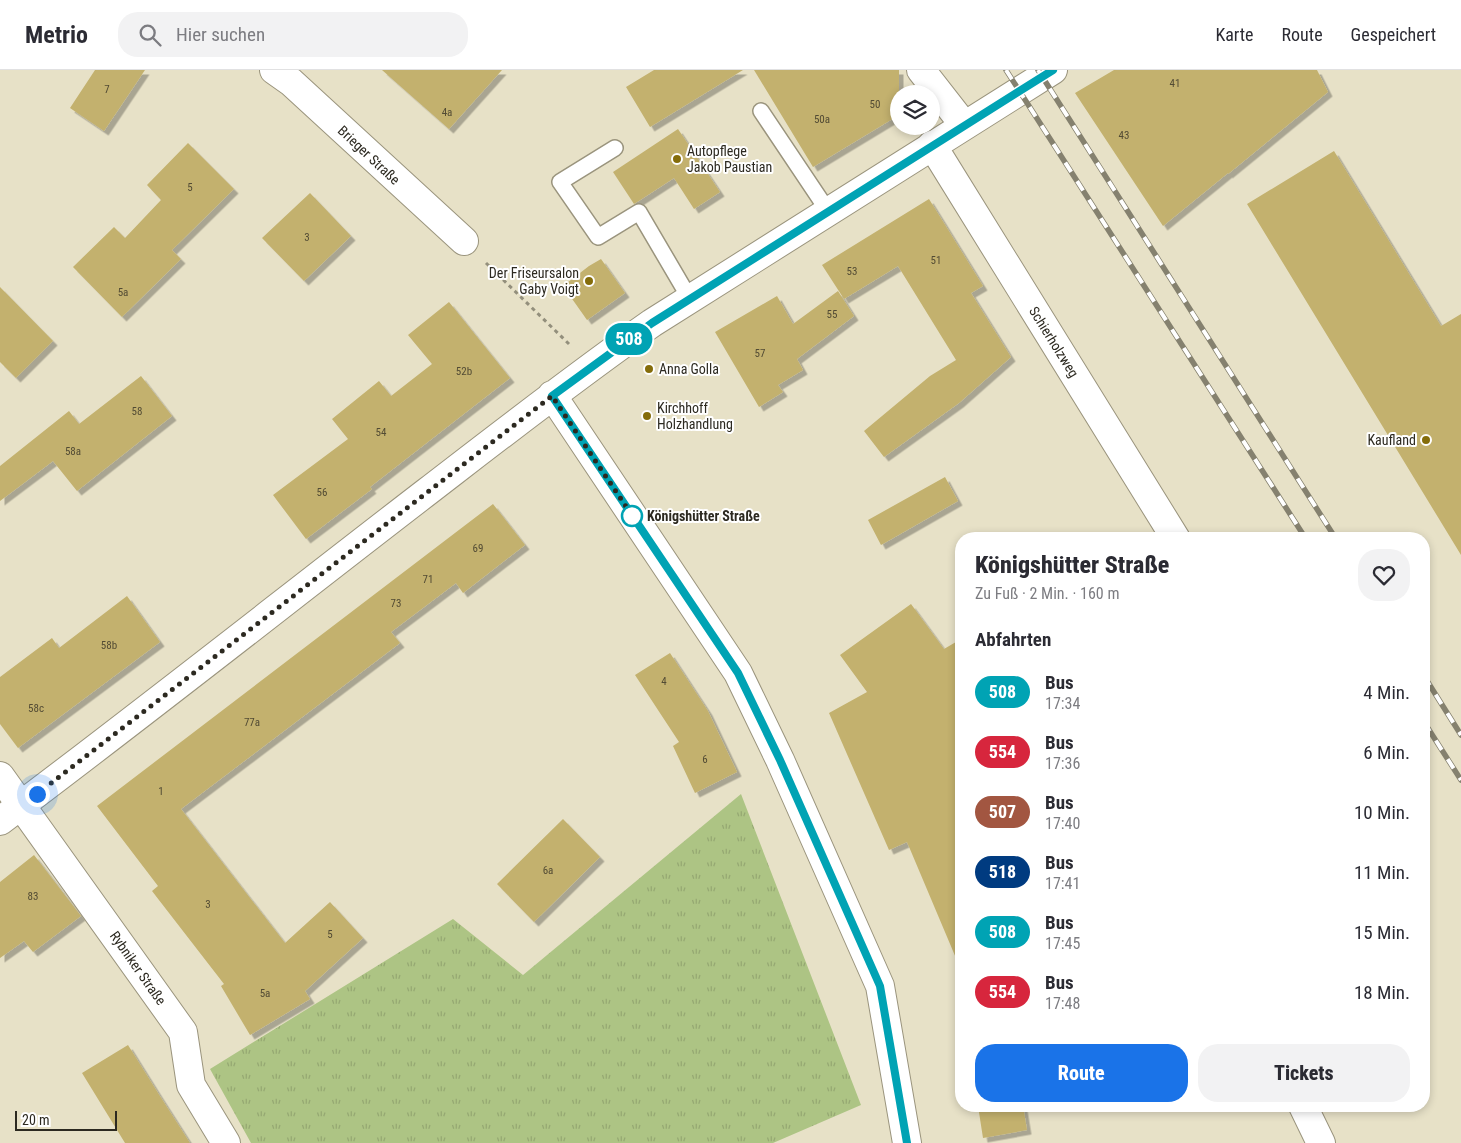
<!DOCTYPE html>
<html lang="de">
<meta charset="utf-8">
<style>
:root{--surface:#fff;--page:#f2f2f3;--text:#2b2b33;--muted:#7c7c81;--line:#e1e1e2;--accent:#1a73e8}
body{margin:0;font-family:"Roboto Condensed",sans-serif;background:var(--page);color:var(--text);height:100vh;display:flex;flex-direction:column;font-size:19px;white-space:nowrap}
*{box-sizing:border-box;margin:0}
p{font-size:16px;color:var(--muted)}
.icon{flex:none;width:28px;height:28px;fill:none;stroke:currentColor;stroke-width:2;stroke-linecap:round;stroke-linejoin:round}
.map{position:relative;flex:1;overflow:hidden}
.sheet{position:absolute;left:955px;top:462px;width:475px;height:580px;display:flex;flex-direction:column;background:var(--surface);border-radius:20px;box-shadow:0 2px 8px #0003}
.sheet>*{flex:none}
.badge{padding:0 10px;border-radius:16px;font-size:18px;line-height:32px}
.buttons{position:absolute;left:890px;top:15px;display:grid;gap:10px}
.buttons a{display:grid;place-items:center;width:50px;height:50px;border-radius:50%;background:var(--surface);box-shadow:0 2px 8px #0003;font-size:25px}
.scale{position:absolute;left:15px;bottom:12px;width:102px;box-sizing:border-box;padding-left:5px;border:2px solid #2c2920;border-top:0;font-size:14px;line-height:18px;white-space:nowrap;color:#2c2920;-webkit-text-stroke:4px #fff;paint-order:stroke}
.you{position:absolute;width:25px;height:25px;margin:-12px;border:4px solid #fff;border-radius:50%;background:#1a73e8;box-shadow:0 0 0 8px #1a73e833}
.map>.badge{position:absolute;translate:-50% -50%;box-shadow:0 0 0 2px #fff}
h2{padding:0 20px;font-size:19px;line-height:45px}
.round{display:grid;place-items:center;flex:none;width:52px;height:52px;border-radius:20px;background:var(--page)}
.summary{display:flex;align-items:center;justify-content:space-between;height:85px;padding:0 20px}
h1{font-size:24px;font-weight:800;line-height:38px}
.primary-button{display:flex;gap:10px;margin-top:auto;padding:10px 20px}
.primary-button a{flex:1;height:58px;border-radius:20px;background:var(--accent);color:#fff;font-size:20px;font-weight:800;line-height:58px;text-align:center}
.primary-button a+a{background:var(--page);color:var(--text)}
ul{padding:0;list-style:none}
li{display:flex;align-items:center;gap:15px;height:60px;padding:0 20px}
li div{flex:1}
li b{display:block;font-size:19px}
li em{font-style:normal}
li .badge{min-width:55px;font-weight:700;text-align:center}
header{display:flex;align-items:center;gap:30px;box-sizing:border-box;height:70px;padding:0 25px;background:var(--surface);border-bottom:1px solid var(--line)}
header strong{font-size:24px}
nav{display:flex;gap:28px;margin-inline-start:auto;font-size:18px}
.search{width:350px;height:45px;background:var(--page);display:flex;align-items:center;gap:12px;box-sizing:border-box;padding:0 18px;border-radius:20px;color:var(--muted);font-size:19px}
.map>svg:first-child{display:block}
.grass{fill:url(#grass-tufts)}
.building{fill:#c3b16e;filter:url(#shadow)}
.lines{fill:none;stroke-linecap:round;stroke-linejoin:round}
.service-casing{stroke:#9a947d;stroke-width:18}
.minor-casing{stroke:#9a947d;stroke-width:30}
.tertiary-casing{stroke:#9a947d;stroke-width:30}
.path{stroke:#938f7c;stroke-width:3;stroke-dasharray:4 4;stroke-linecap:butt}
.service{stroke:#fff;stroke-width:15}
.minor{stroke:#fff;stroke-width:28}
.tertiary{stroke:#fff;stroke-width:28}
.rail-casing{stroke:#85816f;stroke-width:5.5}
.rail{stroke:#fff;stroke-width:4;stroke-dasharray:11;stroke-linecap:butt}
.line-casing{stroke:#fff;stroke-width:11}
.line{stroke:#00a3b4;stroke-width:8}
.walk{stroke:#2c2920;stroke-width:5;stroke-dasharray:0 9}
.poi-dot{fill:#856d0b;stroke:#fff;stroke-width:2}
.stop-dot{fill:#fff;stroke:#00a3b4;stroke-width:2.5}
.labels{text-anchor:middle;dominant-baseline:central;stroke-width:4;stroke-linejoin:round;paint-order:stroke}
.number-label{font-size:11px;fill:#524b34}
.poi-label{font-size:14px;fill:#2c2920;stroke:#fff;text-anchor:start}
.street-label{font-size:14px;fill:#2c2920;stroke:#fff}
.stop-label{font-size:14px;font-weight:bold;fill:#2c2920;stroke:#fff;text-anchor:start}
</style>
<header>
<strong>Metrio</strong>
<div class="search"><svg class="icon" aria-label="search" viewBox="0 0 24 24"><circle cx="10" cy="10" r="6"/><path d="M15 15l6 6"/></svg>Hier suchen</div>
<nav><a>Karte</a><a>Route</a><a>Gespeichert</a></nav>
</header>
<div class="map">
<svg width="1461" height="1073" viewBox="0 0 1461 1073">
<defs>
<pattern id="grass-tufts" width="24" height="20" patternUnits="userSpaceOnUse" patternTransform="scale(1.25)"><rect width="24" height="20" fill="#adc484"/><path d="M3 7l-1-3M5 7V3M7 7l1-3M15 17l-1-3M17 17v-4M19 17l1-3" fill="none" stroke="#95a872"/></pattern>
<filter id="shadow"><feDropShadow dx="4.5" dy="4.5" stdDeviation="0" flood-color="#0004"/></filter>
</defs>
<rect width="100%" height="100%" fill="#e7e1c7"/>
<path class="grass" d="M 741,724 L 861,1035 L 773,1073 L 251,1073 L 210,999 L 453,849 L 523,905 Z"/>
<path class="building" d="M 95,0 L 145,0 L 104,61 L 70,38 Z
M 382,0 L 502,0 L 449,59 Z
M 654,0 L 743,0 L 650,57 L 626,17 Z
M 754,0 L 899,0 L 899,45 L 813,97 Z
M 1114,0 L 1317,0 L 1328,22 L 1228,104 L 1228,103 L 1163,156 L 1075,23 Z
M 678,59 L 720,122 L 694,139 L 674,108 L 634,134 L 613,102 Z
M 188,73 L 234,119 L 172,180 L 181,189 L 122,247 L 73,197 L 114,157 L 125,168 L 161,130 L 147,115 Z
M 1334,81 L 1441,256 L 1461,244 L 1461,485 L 1247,134 Z
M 310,123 L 351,166 L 304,211 L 262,168 Z
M 929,129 L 983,216 L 971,223 L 1011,287 L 959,333 L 884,387 L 864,361 L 930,306 L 956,290 L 898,196 L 844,229 L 822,195 Z
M 601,189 L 625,223 L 587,250 L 563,216 L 589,196 Z
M 0,217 L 53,271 L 16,308 L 0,292 Z
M 838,221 L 854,246 L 797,289 L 803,300 L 778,315 L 783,322 L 759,337 L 715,262 L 777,226 L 793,254 Z
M 449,232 L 510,308 L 370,417 L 372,419 L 306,469 L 273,425 L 348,369 L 332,349 L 379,311 L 391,326 L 432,294 L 408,265 Z
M 141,306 L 172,346 L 77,421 L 53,391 L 0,431 L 0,396 L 69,341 L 79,354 Z
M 945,407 L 958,431 L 881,475 L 868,450 Z
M 493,434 L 525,475 L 463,523 L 456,513 L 391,562 L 400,573 L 181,739 L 285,873 L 330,832 L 363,868 L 305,921 L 310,929 L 250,965 L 221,916 L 224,914 L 152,821 L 158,816 L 97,736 Z
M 127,526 L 160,572 L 18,678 L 0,654 L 0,607 L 52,568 L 59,578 Z
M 911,534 L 944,579 L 961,569 L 961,900 L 907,772 L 889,780 L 829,643 L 867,622 L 840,585 Z
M 670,583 L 708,641 L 737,702 L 695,723 L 673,676 L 679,672 L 635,605 Z
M 563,749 L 600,787 L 534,852 L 497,814 Z
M 34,785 L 81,846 L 33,882 L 24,871 L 0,888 L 0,812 Z
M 128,975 L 158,1023 L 190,1073 L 125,1073 L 82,1003 Z
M 978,1036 L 1023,1036 L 1027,1060 L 983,1068 Z"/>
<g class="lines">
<g class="service-casing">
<path id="service" d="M 761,41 L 828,141
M 615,78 L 560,112 L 598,167 L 639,142 L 690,229"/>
</g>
<g class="minor-casing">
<path id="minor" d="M 274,0 L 291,12 L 464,171
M 921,0 L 964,55
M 932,75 L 1176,469
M 0,706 L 183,962 L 191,1015 L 226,1073
M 1303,1036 L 1321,1073"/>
</g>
<g class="tertiary-casing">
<path id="tertiary" d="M 552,325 L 738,603 L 780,690 L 880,916 L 907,1073
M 0,751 C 144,643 285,531 428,421 C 502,364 575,307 652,253 L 1053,0"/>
</g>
<path class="path" d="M 486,193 L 569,274"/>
<use href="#service" class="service"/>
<use href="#minor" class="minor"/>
<use href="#tertiary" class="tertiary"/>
<g class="rail-casing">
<path id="rail" d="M 1006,0 L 1306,469
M 1038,0 L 1336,469
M 1424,606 L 1461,665
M 1424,652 L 1461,710"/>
</g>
<use href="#rail" class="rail"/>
</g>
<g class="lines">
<g class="line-casing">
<path id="line" d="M 907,1073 L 880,916 L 780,690 L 738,603 L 552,326 L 652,253 L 1053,0"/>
</g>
<use href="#line" class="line"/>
<path class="walk" d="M 37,724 L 552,326 L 635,450 L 632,446"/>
</g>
<g class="poi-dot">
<circle cx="677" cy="89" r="5"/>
<circle cx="589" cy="211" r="5"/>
<circle cx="649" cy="299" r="5"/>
<circle cx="647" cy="346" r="5"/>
<circle cx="1426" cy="370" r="5"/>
</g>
<circle class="stop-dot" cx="632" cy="446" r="10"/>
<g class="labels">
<g class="number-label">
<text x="1175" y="13">41</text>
<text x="107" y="19">7</text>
<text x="875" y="34">50</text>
<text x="447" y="42">4a</text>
<text x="822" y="49">50a</text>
<text x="1124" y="65">43</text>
<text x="190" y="117">5</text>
<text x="307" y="167">3</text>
<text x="936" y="190">51</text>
<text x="852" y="201">53</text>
<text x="123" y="222">5a</text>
<text x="832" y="244">55</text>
<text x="760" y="283">57</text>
<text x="464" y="301">52b</text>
<text x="137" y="341">58</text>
<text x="381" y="362">54</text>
<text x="73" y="381">58a</text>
<text x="322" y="422">56</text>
<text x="478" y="478">69</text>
<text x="428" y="509">71</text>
<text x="396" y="533">73</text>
<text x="109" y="575">58b</text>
<text x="664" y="611">4</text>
<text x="36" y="638">58c</text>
<text x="252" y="652">77a</text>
<text x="705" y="689">6</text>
<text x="161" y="721">1</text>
<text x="548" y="800">6a</text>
<text x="33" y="826">83</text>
<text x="208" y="834">3</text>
<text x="330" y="864">5</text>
<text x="265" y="923">5a</text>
</g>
<g class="poi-label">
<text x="687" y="81">Autopflege<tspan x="687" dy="16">Jakob Paustian</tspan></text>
<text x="579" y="203" text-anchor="end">Der Friseursalon<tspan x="579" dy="16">Gaby Voigt</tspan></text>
<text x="659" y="299">Anna Golla</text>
<text x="657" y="338">Kirchhoff<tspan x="657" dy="16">Holzhandlung</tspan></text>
<text x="1416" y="370" text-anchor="end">Kaufland</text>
</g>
<g class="street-label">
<text transform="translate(369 85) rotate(43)">Brieger Straße</text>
<text transform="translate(1054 272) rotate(58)">Schierholzweg</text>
<text transform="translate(138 898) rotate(55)">Rybniker Straße</text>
</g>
<g class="stop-label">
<text x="647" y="446">Königshütter Straße</text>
</g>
</g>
</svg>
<div class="buttons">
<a><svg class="icon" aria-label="layers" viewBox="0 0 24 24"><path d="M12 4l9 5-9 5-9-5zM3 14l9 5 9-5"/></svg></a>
</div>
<div class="scale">20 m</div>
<div class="you" style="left:37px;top:724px"></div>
<b class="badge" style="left:629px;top:269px;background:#00a3b4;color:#fff">508</b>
<section class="sheet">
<div class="summary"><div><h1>Königshütter Straße</h1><p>Zu Fuß · 2 Min. · 160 m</p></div><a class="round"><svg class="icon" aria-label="heart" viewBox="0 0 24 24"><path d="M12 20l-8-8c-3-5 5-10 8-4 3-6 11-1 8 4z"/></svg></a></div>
<h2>Abfahrten</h2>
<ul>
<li><span class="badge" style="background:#00a3b4;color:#fff">508</span><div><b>Bus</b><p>17:34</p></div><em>4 Min.</em></li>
<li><span class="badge" style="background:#d7263d;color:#fff">554</span><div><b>Bus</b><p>17:36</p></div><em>6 Min.</em></li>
<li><span class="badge" style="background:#a25641;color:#fff">507</span><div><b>Bus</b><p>17:40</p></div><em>10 Min.</em></li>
<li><span class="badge" style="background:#003b80;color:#fff">518</span><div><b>Bus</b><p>17:41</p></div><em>11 Min.</em></li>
<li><span class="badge" style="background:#00a3b4;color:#fff">508</span><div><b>Bus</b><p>17:45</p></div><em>15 Min.</em></li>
<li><span class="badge" style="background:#d7263d;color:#fff">554</span><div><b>Bus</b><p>17:48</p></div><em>18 Min.</em></li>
</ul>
<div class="primary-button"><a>Route</a><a>Tickets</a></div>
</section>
</div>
